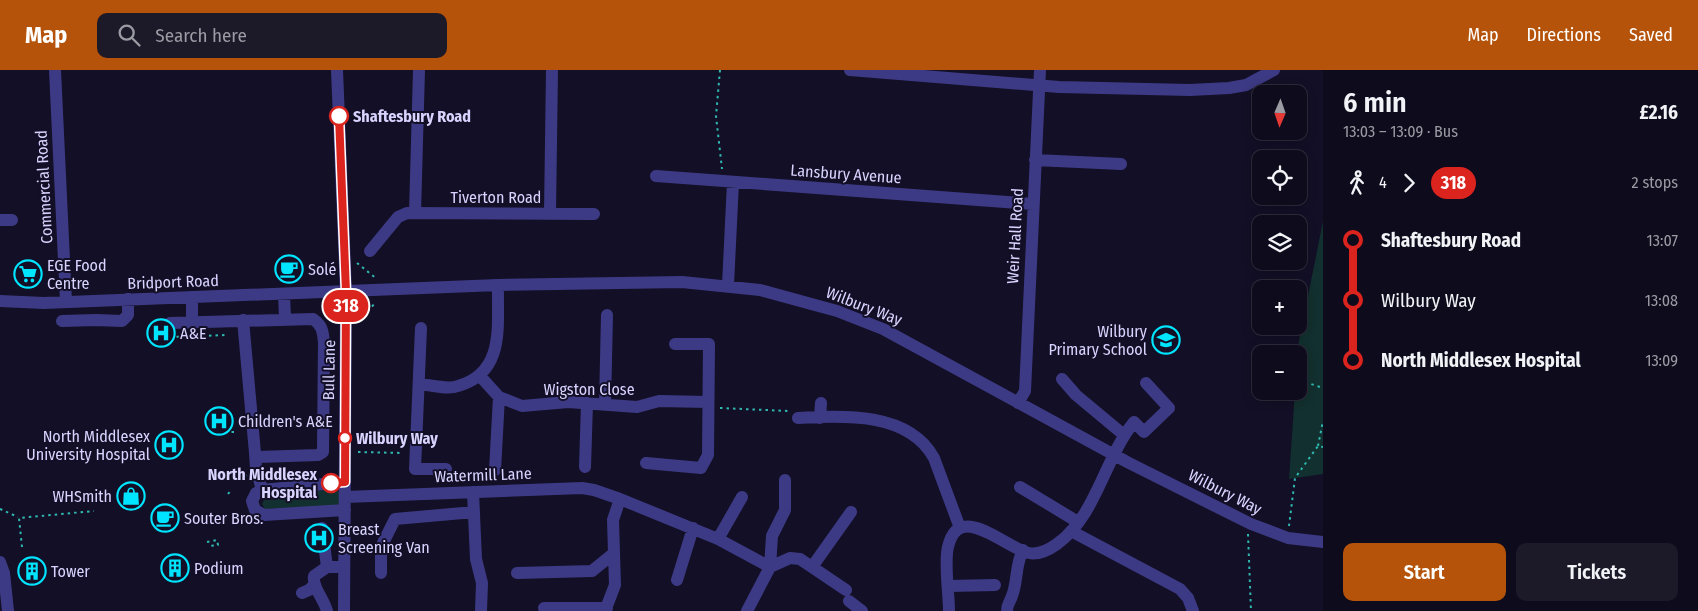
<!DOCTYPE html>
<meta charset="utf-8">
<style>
:root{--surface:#0e0b1c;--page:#1c1929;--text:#f1f3f6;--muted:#9b9ba3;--line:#2e2b3b;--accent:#b45309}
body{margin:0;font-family:"Fira Sans Condensed",sans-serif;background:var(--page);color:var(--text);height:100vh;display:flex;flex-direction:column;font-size:19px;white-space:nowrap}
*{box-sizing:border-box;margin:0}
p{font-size:16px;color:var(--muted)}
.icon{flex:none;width:28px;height:28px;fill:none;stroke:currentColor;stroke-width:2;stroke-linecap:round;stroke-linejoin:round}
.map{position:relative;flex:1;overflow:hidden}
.drawer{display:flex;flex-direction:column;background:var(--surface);width:375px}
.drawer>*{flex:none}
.badge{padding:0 10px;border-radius:16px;font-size:18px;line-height:32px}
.needle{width:32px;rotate:182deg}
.fabs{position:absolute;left:1252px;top:15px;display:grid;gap:10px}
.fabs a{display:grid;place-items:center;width:55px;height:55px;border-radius:10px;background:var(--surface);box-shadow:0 2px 12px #0003,0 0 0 1px var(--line);font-size:25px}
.map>.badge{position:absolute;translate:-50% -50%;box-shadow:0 0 0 2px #fff}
.legs{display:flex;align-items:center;gap:8px;height:55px;padding:0 20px;font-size:16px}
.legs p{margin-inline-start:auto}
.overview{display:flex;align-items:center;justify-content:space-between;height:85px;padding:0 20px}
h1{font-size:28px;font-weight:600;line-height:38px}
.cta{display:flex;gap:10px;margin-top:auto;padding:10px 20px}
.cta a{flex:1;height:58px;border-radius:10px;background:var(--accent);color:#fff;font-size:20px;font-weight:600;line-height:58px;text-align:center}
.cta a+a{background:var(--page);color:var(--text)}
ul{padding:0 20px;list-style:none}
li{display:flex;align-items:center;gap:18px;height:60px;font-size:19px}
li i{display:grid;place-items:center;width:8px;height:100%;margin:0 6px;background:currentColor}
li i::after{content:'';width:12px;height:12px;margin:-6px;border:4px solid;border-radius:50%;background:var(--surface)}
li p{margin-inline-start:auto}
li:first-child i{background:linear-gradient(#0000 50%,currentColor 0)}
li:last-child i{background:linear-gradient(currentColor 50%,#0000 0)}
header{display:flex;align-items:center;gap:30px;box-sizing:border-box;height:70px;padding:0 25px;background:var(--accent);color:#fff}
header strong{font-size:24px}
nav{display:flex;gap:28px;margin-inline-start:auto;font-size:18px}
.search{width:350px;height:45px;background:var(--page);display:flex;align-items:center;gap:12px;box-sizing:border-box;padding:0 18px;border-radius:10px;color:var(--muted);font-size:19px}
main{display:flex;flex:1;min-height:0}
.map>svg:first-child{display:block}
.green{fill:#12302f}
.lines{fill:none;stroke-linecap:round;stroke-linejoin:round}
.path{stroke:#2fb8b0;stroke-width:2;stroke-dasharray:2.5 4;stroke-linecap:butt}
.minor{stroke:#3d3a85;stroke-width:12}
.line-1-casing{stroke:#fff;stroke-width:11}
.line-1{stroke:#dc241f;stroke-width:8}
.stop-1-dot{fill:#fff;stroke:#dc241f;stroke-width:2.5}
.labels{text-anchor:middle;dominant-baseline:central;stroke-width:4;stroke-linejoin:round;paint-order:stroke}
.stop-label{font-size:16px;font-weight:bold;fill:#d9d4ff;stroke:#130f26;text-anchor:start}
.street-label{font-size:16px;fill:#d9d4ff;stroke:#130f26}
.poi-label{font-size:16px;fill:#d9d4ff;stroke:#130f26;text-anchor:start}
</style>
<header>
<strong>Map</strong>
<div class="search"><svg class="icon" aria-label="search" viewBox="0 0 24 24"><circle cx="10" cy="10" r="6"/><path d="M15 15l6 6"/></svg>Search here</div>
<nav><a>Map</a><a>Directions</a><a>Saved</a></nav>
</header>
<main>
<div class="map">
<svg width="1323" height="541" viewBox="0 0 1323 541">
<rect width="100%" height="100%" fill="#130f26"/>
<path class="green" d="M 1323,151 L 1323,404 L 1289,409 L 1295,321 L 1299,321 L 1298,276 Z
M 335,419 L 339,422 L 340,433 L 336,436 L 265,439 L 262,434 L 265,428 L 270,425 Z"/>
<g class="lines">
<path class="path" d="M 720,0 L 716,46 L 722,99
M 357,193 L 377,209
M 359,251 L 376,232
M 170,267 L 228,265
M 1299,310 L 1323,318
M 720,338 L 788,341
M 225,362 L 235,362
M 1318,376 L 1323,351
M 358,382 L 403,383
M 269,404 L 317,402
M 239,408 L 247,405
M 228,424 L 232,419
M 0,439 L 18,447
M 1289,456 L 1295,408 L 1318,376 L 1323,377
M 1248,464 L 1251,541
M 207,472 L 217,470 L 218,475 L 209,476
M 22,477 L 19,448 L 94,441"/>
<path class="minor" d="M 55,0 L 66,232
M 337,0 L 346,222 L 344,541
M 850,0 L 1059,17 L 1190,20 L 1229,18 L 1246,15 L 1274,0
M 1035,90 L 1121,94
M 656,106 L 1033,134
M 415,143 L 419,0
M 550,143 L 552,0
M 0,150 L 12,150
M 370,181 L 398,147 L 407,143 L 594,144
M 728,215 L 733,112
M 284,224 L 285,249
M 192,227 L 192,253
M 0,231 L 44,233 L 498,215 L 682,212 L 760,220 L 837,241 L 883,259 L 1129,393 L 1251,454 L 1288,468 L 1323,472
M 62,251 L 96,250 L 122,251 L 128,245 L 128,229
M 170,253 L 313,249 C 322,255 323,261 324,273 L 323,382 L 318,385 L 258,387 L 255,383 L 243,250
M 421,258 L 415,399 L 446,399
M 480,306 L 499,327 L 522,336 L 568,332 L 637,337 L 659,331 L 708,332
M 1062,309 L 1076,325 L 1124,365
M 420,314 C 431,315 448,320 458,316 C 506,302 497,255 498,215
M 1018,333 L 1025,321 L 1040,0
M 605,334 L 607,245
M 798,348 C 843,345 909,342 934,388 L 960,458
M 820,348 L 821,333
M 255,383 L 256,398 L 262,420
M 646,393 L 701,398 L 708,385 L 709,274 L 675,274
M 585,397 L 587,333
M 495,400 L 499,327
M 785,410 L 785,440 L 772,466 L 770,497 L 790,488 L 800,489 L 846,520
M 1020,417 L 1078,452
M 473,422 L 476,489 L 482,513 L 481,541
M 345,427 L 582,418 L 594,420 L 620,429 L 613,450 L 615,515 L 605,541
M 620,429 L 718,469 L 770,497 L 747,541
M 345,440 L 264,445 L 255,440 L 252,431 L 256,423 L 262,420 L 345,412
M 322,458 L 327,497
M 1071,461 L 1180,519 L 1188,528 L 1193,541
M 718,469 L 742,427
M 0,492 L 4,503 L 8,541
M 812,497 L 851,442
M 381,503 L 381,477 L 395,449 L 474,442
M 517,503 L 592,501 L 613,484
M 677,510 L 693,458
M 949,516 L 995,515
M 302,523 L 309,520 L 314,515
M 849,531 L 862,541
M 544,538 L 607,538
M 327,541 C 324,529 312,517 314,506 L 327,497 L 344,497
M 949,541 C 949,524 944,492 948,477 C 959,430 1005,478 1029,483 C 1039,485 1050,479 1057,474 C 1097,445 1104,389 1134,352 L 1144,362 L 1169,338 L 1146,313
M 1007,541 C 1007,534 1010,532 1012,526 C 1018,511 1015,495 1023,480"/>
</g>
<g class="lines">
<g class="line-1-casing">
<path id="line-1" d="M 331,413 L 345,412 L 346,222 L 339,46"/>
</g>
<use href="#line-1" class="line-1"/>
</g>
<defs>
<g id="cafe-ring" transform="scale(1.4375)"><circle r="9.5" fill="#130f26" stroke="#00e5ff" stroke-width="1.5"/><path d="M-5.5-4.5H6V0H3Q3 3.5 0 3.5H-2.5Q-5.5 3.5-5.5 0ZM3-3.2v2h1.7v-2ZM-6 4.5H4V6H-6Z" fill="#00e5ff"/></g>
<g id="supermarket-ring" transform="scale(1.4375)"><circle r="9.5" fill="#130f26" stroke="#00e5ff" stroke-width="1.5"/><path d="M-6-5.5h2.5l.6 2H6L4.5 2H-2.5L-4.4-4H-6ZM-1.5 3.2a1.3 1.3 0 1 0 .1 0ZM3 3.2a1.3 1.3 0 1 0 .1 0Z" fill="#00e5ff"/></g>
<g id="hospital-ring" transform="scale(1.4375)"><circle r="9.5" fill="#130f26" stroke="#00e5ff" stroke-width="1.5"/><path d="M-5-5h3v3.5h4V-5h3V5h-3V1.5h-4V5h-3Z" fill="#00e5ff"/></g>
<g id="school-ring" transform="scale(1.4375)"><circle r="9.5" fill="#130f26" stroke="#00e5ff" stroke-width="1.5"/><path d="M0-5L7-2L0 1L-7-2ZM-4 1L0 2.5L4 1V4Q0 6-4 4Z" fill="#00e5ff"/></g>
<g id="shop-ring" transform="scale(1.4375)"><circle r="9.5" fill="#130f26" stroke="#00e5ff" stroke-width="1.5"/><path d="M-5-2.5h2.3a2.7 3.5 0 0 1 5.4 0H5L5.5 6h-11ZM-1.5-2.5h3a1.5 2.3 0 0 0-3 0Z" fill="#00e5ff"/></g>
<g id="building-ring" transform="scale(1.4375)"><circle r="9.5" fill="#130f26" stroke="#00e5ff" stroke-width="1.5"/><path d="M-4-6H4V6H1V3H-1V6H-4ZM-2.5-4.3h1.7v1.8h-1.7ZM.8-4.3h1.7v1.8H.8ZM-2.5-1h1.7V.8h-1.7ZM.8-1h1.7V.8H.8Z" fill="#00e5ff"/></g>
</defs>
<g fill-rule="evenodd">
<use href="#cafe-ring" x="289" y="199"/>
<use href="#supermarket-ring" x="28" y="204"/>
<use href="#hospital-ring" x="161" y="263"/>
<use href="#school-ring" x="1166" y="270"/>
<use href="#hospital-ring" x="219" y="351"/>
<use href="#hospital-ring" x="169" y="375"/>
<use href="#shop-ring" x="131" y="426"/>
<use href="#cafe-ring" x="165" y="448"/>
<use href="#hospital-ring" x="319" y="468"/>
<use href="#building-ring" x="175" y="498"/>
<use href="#building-ring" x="32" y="501"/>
</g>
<g class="stop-1-dot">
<circle cx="339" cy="46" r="9"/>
<circle cx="345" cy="368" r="6"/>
<circle cx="331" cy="413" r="9"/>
</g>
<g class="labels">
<g class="stop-label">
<text x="353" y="46">Shaftesbury Road</text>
<text x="356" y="368">Wilbury Way</text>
<text x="317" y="404" text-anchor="end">North Middlesex<tspan x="317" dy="18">Hospital</tspan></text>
</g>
<g class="street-label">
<text transform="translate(846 104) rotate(4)">Lansbury Avenue</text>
<text transform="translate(44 117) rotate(-93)">Commercial Road</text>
<text x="496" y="127">Tiverton Road</text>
<text transform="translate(1015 166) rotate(-87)">Weir Hall Road</text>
<text transform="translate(173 212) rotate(-2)">Bridport Road</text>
<text transform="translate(864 236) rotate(21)">Wilbury Way</text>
<text transform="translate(329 300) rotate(-89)">Bull Lane</text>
<text x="589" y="319">Wigston Close</text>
<text transform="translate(483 405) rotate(-2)">Watermill Lane</text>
<text transform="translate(1225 422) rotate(27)">Wilbury Way</text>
</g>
<g class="poi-label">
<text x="47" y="195">EGE Food<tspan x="47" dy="18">Centre</tspan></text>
<text x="308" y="199">Solé</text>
<text x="1147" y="261" text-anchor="end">Wilbury<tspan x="1147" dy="18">Primary School</tspan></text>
<text x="180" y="263">A&amp;E</text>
<text x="238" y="351">Children's A&amp;E</text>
<text x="150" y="366" text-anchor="end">North Middlesex<tspan x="150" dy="18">University Hospital</tspan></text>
<text x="112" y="426" text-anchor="end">WHSmith</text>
<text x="184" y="448">Souter Bros.</text>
<text x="338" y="459">Breast<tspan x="338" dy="18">Screening Van</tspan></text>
<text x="194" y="498">Podium</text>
<text x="51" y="501">Tower</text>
</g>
</g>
</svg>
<div class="fabs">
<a><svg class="needle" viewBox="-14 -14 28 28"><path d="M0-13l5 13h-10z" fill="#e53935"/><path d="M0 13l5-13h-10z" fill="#9b9ba3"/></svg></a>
<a><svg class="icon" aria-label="locate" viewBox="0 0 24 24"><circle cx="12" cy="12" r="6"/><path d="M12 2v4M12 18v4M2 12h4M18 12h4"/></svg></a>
<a><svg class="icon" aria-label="layers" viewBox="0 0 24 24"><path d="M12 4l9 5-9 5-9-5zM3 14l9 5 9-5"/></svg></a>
<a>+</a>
<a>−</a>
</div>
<b class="badge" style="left:346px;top:236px;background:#dc241f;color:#fff">318</b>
</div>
<section class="drawer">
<div class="overview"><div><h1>6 min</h1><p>13:03 – 13:09 · Bus</p></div><b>£2.16</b></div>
<div class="legs"><svg class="icon" aria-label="walk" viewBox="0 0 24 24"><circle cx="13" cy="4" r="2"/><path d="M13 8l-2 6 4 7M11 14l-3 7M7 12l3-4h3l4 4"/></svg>4<svg class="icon" aria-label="forward" viewBox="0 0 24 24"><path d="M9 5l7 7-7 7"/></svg><b class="badge" style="background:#dc241f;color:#fff">318</b><p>2 stops</p></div>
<ul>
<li><i style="color:#dc241f"></i><b>Shaftesbury Road</b><p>13:07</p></li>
<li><i style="color:#dc241f"></i><span>Wilbury Way</span><p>13:08</p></li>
<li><i style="color:#dc241f"></i><b>North Middlesex Hospital</b><p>13:09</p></li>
</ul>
<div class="cta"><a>Start</a><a>Tickets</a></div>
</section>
</main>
